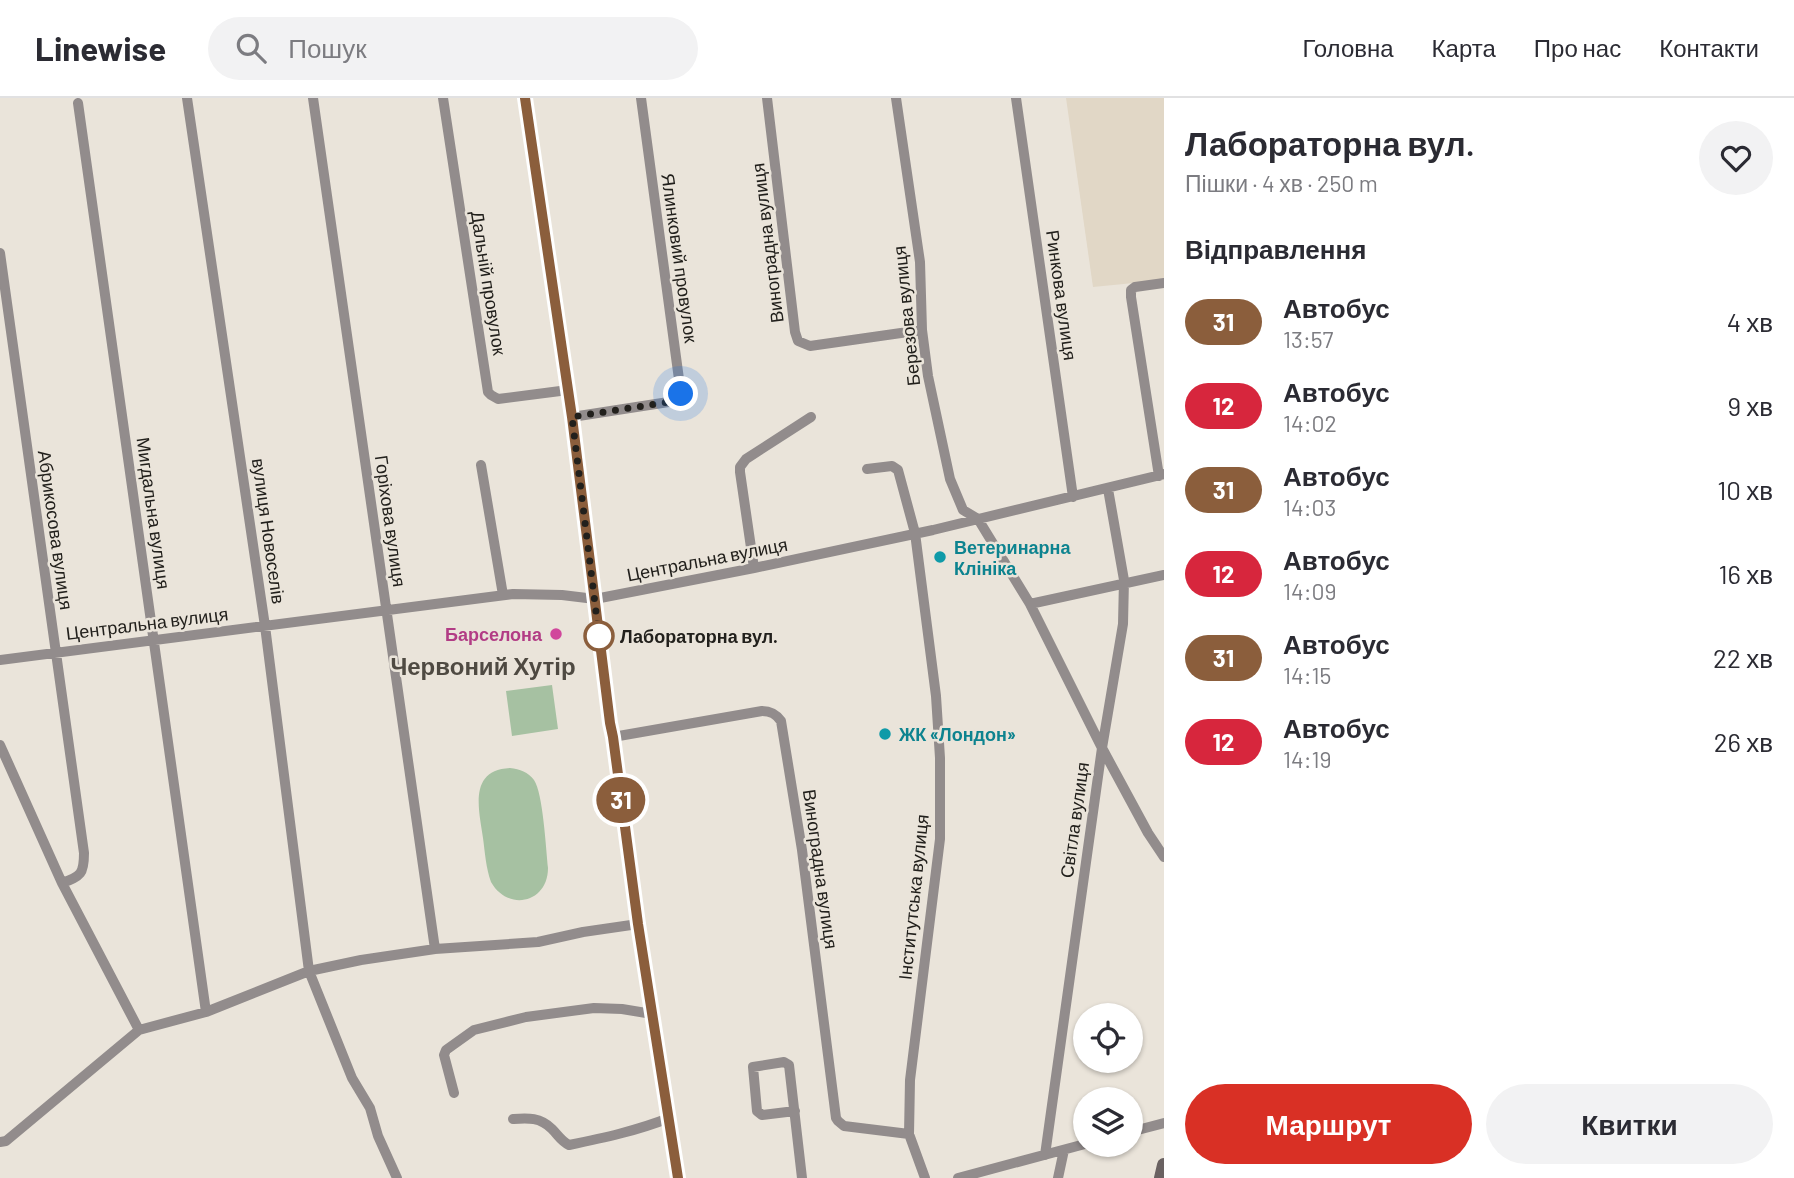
<!DOCTYPE html>
<html lang="uk">
<meta charset="utf-8">
<style>
:root{--surface:#fff;--page:#f2f2f3;--text:#2b2b33;--muted:#7c7c81;--line:#e1e1e2;--accent:#d93025}
body{margin:0;font-family:Barlow,sans-serif;background:var(--page);color:var(--text);height:100vh;display:flex;flex-direction:column;font-size:26px;white-space:nowrap}
*{box-sizing:border-box;margin:0}
p{font-size:23px;color:var(--muted)}
.icon{flex:none;width:38px;height:38px;fill:none;stroke:currentColor;stroke-width:2;stroke-linecap:round;stroke-linejoin:round}
.map{position:relative;flex:1;overflow:hidden}
.side{display:flex;flex-direction:column;background:var(--surface);width:630px}
.side>*{flex:none}
.badge{padding:0 14px;border-radius:23px;font-size:24px;line-height:46px}
.tools{position:absolute;left:1073px;top:905px;display:grid;gap:14px}
.tools a{display:grid;place-items:center;width:70px;height:70px;border-radius:50%;background:var(--surface);box-shadow:0 2px 5px #0004;font-size:35px}
.you{position:absolute;width:35px;height:35px;margin:-18px;border:5px solid #fff;border-radius:50%;background:#1a73e8;box-shadow:0 0 0 10px #1a73e833}
.map>.badge{position:absolute;translate:-50% -50%;box-shadow:0 0 0 4px #fff}
h2{padding:0 21px;font-size:26px;line-height:63px}
.round{display:grid;place-items:center;flex:none;width:74px;height:74px;border-radius:37px;background:var(--page)}
.head{display:flex;align-items:center;justify-content:space-between;height:119px;padding:0 21px}
h1{font-size:33px;font-weight:600;line-height:52px}
.button{display:flex;gap:14px;margin-top:auto;padding:14px 21px}
.button a{flex:1;height:80px;border-radius:42px;background:var(--accent);color:#fff;font-size:28px;font-weight:600;line-height:80px;text-align:center}
.button a+a{background:var(--page);color:var(--text)}
ul{padding:0;list-style:none}
li{display:flex;align-items:center;gap:21px;height:84px;padding:0 21px}
li div{flex:1}
li b{display:block;font-size:26px}
li em{font-style:normal}
li .badge{min-width:77px;font-weight:700;text-align:center}
header{display:flex;align-items:center;gap:42px;box-sizing:border-box;height:98px;padding:0 35px;background:var(--surface);border-bottom:2px solid var(--line)}
header strong{font-size:33px}
nav{display:flex;gap:38px;margin-inline-start:auto;font-size:24px}
.search{width:490px;height:63px;background:var(--page);display:flex;align-items:center;gap:18px;box-sizing:border-box;padding:0 24px;border-radius:38px;color:var(--muted);font-size:26px}
main{display:flex;flex:1;min-height:0}
.map>svg:first-child{display:block}
.built{fill:#e1d7c6}
.green{fill:#a6c1a2}
.lines{fill:none;stroke-linecap:round;stroke-linejoin:round}
.minor{stroke:#928c8c;stroke-width:10}
.secondary{stroke:#6a6262;stroke-width:14}
.line-casing{stroke:#fff;stroke-width:16}
.line{stroke:#8b5e3c;stroke-width:10}
.walk{stroke:#22201c;stroke-width:7;stroke-dasharray:0 12.6}
.culture-dot{fill:#0f9aa8;stroke:#eae4da;stroke-width:2.5}
.hotel-dot{fill:#d1479c;stroke:#eae4da;stroke-width:2.5}
.stop-dot{fill:#fff;stroke:#8b5e3c;stroke-width:3.5}
.labels{text-anchor:middle;dominant-baseline:central;stroke-width:5;stroke-linejoin:round;paint-order:stroke}
.street-label{font-size:18px;fill:#22201c;stroke:#eae4da}
.culture-label{font-size:18px;font-weight:bold;fill:#0d838f;stroke:#eae4da;text-anchor:start}
.hotel-label{font-size:18px;font-weight:bold;fill:#b23c85;stroke:#eae4da;text-anchor:end}
.stop-label{font-size:18px;font-weight:bold;fill:#22201c;stroke:#eae4da;text-anchor:start}
.district-label{font-size:24px;font-weight:bold;fill:#4f4a42;stroke:#eae4da}
</style>
<header>
<strong>Linewise</strong>
<div class="search"><svg class="icon" aria-label="search" viewBox="0 0 24 24"><circle cx="10" cy="10" r="6"/><path d="M15 15l6 6"/></svg>Пошук</div>
<nav><a>Головна</a><a>Карта</a><a>Про нас</a><a>Контакти</a></nav>
</header>
<main>
<div class="map">
<svg width="1164" height="1080" viewBox="0 0 1164 1080">
<rect width="100%" height="100%" fill="#eae4da"/>
<path class="built" d="M 1066,0 L 1164,0 L 1164,182 L 1093,189 Z"/>
<path class="green" d="M 552,587 L 558,631 L 512,638 L 506,593 Z
M 510,670 C 520,671 528,674 534,682 C 543,695 546,751 548,770 C 548,805 508,814 491,784 C 486,770 485,755 483,740 C 479,712 468,672 510,670 Z"/>
<g class="lines">
<path class="minor" d="M 187,0 L 265,528 L 309,873 L 352,980 L 370,1010 L 378,1038 L 397,1080
M 313,0 L 435,851
M 443,0 L 488,294 L 491,297 L 498,301 L 568,292
M 525,0 L 572,319 L 610,625 L 638,826 L 678,1080
M 767,0 L 795,234 L 798,243 L 810,248 L 922,232
M 896,0 L 920,164 L 922,232 L 928,278 L 950,381 L 963,412 L 978,421 L 1030,506 L 1102,650 L 1148,735 L 1164,759
M 1016,0 L 1073,399
M 78,5 L 206,914
M 0,155 L 84,755 C 84,776 81,778 62,785
M 572,319 L 675,303 L 681,296 L 641,0
M 481,367 L 503,497
M 867,371 L 892,368 L 898,372 L 915,435 L 936,598 L 940,660 L 940,741 L 910,982 L 909,1036 L 925,1080
M 1159,378 L 1131,199 L 1131,192 L 1135,189 L 1164,185
M 754,470 L 740,374 L 740,369 L 746,361 L 811,319
M 1030,506 L 1164,477
M 0,562 L 513,496 L 562,497 L 595,501 L 754,470 L 933,432 L 1164,376
M 613,639 L 762,613 C 771,613 776,616 781,623 L 802,752 L 836,1020 L 838,1023 L 844,1028 L 909,1036
M 0,647 L 62,785 L 139,932
M 454,995 L 444,957 L 446,952 L 474,932 L 526,919 L 594,910 L 622,911 L 652,916
M 795,1013 L 762,1017 L 757,1013 L 753,969 L 784,964 L 789,967 L 802,1080
M 513,1021 C 528,1020 540,1019 552,1031 C 558,1037 561,1043 569,1047 C 603,1040 636,1033 669,1020
M 1130,1034 L 1164,1025
M 0,1044 L 6,1043 L 139,932 L 206,914 L 309,873 L 361,862 L 435,851 L 538,844 L 583,834 L 638,826
M 1045,1057 L 1102,650 L 1123,526 L 1124,482 L 1108,391
M 958,1080 L 1085,1046
M 1058,1080 L 1064,1052"/>
<path class="secondary" d="M 1161,1080 L 1164,1067"/>
</g>
<g class="lines">
<g class="line-casing">
<path id="line" d="M 525,0 L 572,319 L 610,625 L 613,639 L 638,826 L 678,1080"/>
</g>
<use href="#line" class="line"/>
<path class="walk" d="M 599,538 L 572,319 L 675,303 L 681,296"/>
</g>
<g class="culture-dot">
<circle cx="940" cy="459" r="7"/>
<circle cx="885" cy="636" r="7"/>
</g>
<circle class="hotel-dot" cx="556" cy="536" r="7"/>
<circle class="stop-dot" cx="599" cy="538" r="14"/>
<g class="labels">
<g class="street-label">
<text transform="translate(767 145) rotate(-97)">Виноградна вулиця</text>
<text transform="translate(680 160) rotate(82)">Ялинковий провулок</text>
<text transform="translate(489 185) rotate(81)">Дальній провулок</text>
<text transform="translate(1062 197) rotate(82)">Ринкова вулиця</text>
<text transform="translate(906 218) rotate(-96)">Березова вулиця</text>
<text transform="translate(154 415) rotate(82)">Мигдальна вулиця</text>
<text transform="translate(391 423) rotate(82)">Горіхова вулиця</text>
<text transform="translate(56 432) rotate(82)">Абрикосова вулиця</text>
<text transform="translate(269 433) rotate(82)">вулиця Новоселів</text>
<text transform="translate(707 461) rotate(-11)">Центральна вулиця</text>
<text transform="translate(147 525) rotate(-7)">Центральна вулиця</text>
<text transform="translate(1074 722) rotate(-82)">Світла вулиця</text>
<text transform="translate(821 771) rotate(82)">Виноградна вулиця</text>
<text transform="translate(913 799) rotate(-84)">Інститутська вулиця</text>
</g>
<g class="culture-label">
<text x="954" y="449">Ветеринарна<tspan x="954" dy="21">Клініка</tspan></text>
<text x="899" y="636">ЖК «Лондон»</text>
</g>
<g class="hotel-label">
<text x="542" y="536">Барселона</text>
</g>
<g class="stop-label">
<text x="620" y="538">Лабораторна вул.</text>
</g>
<g class="district-label">
<text x="483" y="567">Червоний Хутір</text>
</g>
</g>
</svg>
<div class="tools">
<a><svg class="icon" aria-label="locate" viewBox="0 0 24 24"><circle cx="12" cy="12" r="6"/><path d="M12 2v4M12 18v4M2 12h4M18 12h4"/></svg></a>
<a><svg class="icon" aria-label="layers" viewBox="0 0 24 24"><path d="M12 4l9 5-9 5-9-5zM3 14l9 5 9-5"/></svg></a>
</div>
<div class="you" style="left:681px;top:296px"></div>
<b class="badge" style="left:621px;top:702px;background:#8b5e3c;color:#fff">31</b>
</div>
<section class="side">
<div class="head"><div><h1>Лабораторна вул.</h1><p>Пішки · 4 хв · 250 m</p></div><a class="round"><svg class="icon" aria-label="heart" viewBox="0 0 24 24"><path d="M12 20l-8-8c-3-5 5-10 8-4 3-6 11-1 8 4z"/></svg></a></div>
<h2>Відправлення</h2>
<ul>
<li><span class="badge" style="background:#8b5e3c;color:#fff">31</span><div><b>Автобус</b><p>13:57</p></div><em>4 хв</em></li>
<li><span class="badge" style="background:#d7263d;color:#fff">12</span><div><b>Автобус</b><p>14:02</p></div><em>9 хв</em></li>
<li><span class="badge" style="background:#8b5e3c;color:#fff">31</span><div><b>Автобус</b><p>14:03</p></div><em>10 хв</em></li>
<li><span class="badge" style="background:#d7263d;color:#fff">12</span><div><b>Автобус</b><p>14:09</p></div><em>16 хв</em></li>
<li><span class="badge" style="background:#8b5e3c;color:#fff">31</span><div><b>Автобус</b><p>14:15</p></div><em>22 хв</em></li>
<li><span class="badge" style="background:#d7263d;color:#fff">12</span><div><b>Автобус</b><p>14:19</p></div><em>26 хв</em></li>
</ul>
<div class="button"><a>Маршрут</a><a>Квитки</a></div>
</section>
</main>
